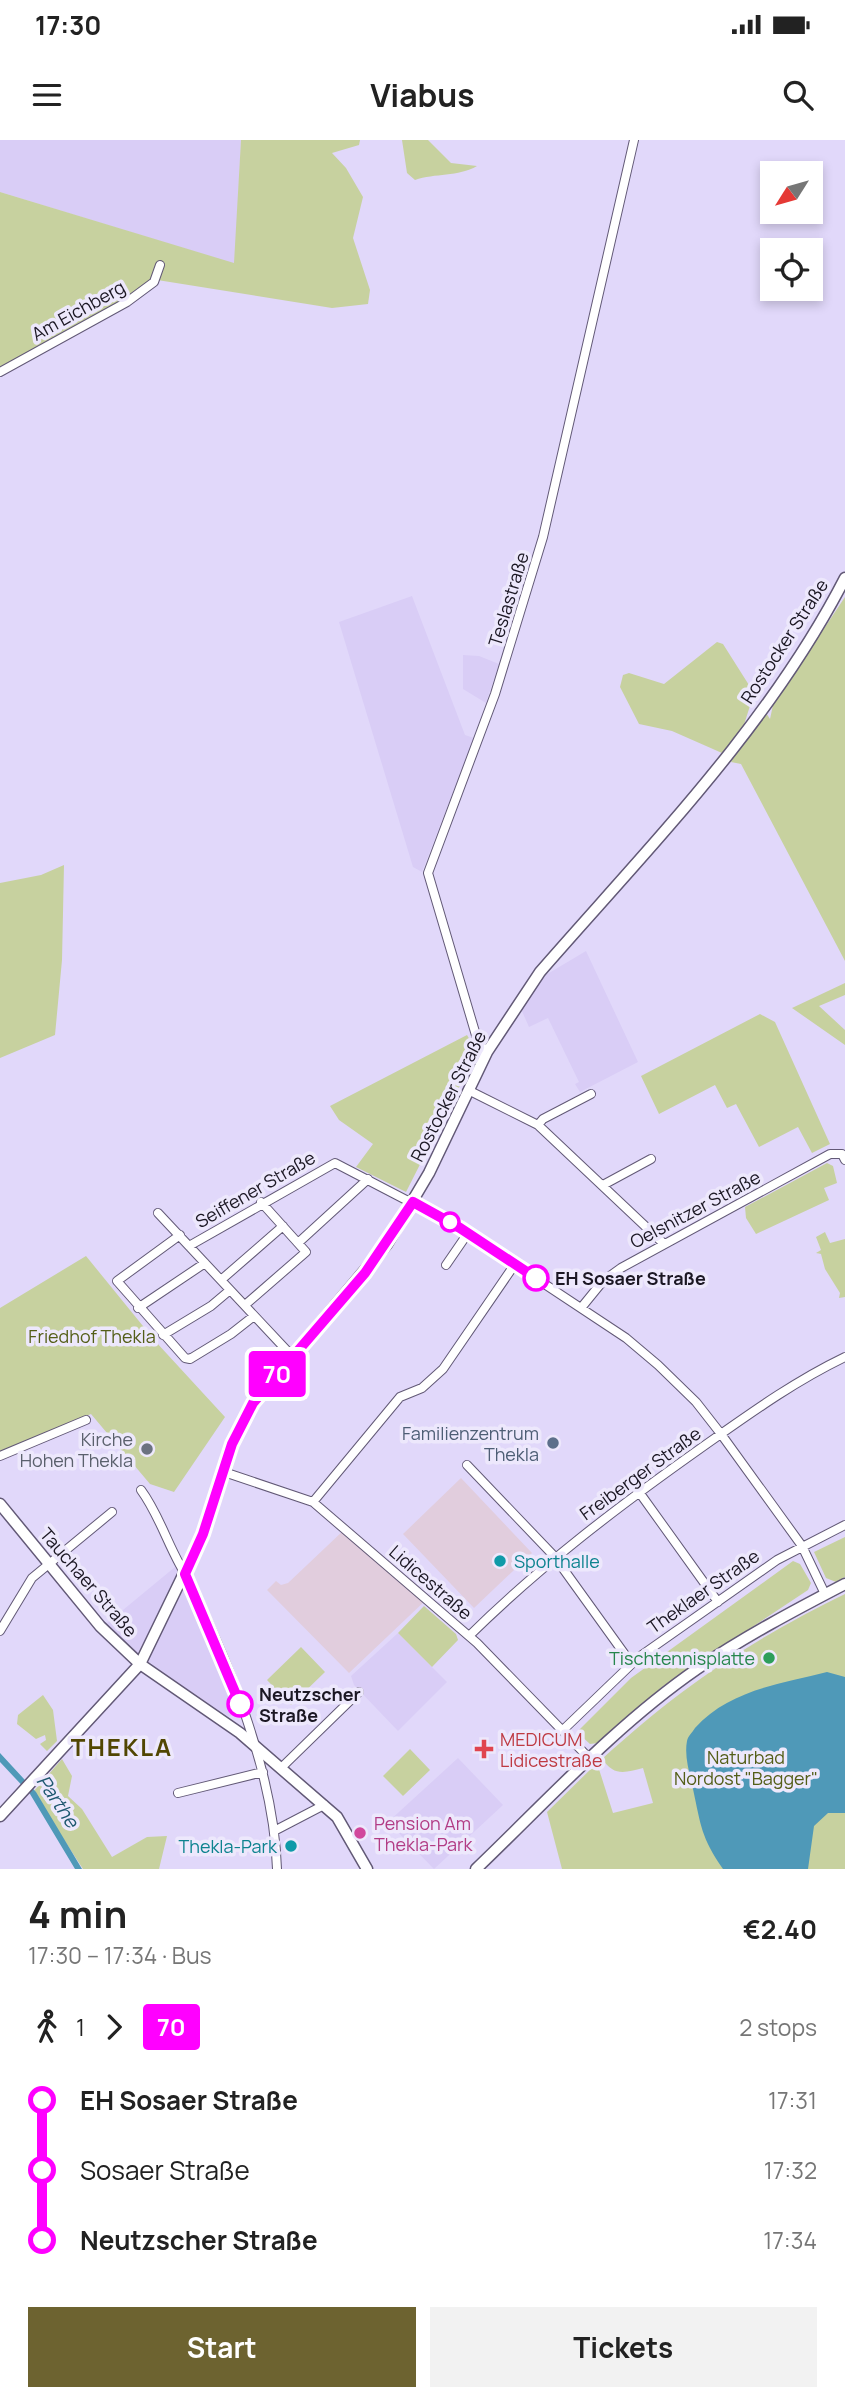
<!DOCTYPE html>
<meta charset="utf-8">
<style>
:root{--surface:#fff;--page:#f2f2f2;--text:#222;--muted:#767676;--accent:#6d6330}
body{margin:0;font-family:Manrope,sans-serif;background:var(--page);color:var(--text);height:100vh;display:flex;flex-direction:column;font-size:26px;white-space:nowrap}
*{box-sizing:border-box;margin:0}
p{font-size:23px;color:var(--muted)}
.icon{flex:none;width:38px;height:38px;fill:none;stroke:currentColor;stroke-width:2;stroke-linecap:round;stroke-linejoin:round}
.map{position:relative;height:1729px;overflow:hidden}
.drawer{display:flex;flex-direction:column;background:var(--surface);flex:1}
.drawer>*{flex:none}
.badge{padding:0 14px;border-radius:5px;font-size:24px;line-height:46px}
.needle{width:46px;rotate:233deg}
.fabs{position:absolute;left:760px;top:21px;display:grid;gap:14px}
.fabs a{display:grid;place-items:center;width:63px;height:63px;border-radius:0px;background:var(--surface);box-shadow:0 4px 10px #0003;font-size:35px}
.map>.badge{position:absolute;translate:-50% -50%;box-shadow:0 0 0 4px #fff}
.legs{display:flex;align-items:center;gap:10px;height:77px;padding:0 28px;font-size:23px}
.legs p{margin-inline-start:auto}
.head{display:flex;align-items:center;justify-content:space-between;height:119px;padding:0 28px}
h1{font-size:38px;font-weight:700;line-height:52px}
.cta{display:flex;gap:14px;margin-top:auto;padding:14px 28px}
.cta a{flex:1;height:80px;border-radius:0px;background:var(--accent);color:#fff;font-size:28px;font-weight:700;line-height:80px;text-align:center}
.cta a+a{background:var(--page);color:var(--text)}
ul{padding:0 28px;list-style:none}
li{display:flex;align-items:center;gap:24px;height:70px;font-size:26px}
li i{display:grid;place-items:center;width:10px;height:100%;margin:0 9px;background:currentColor}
li i::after{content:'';width:18px;height:18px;margin:-9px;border:5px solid;border-radius:50%;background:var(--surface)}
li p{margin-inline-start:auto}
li:first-child i{background:linear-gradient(#0000 50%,currentColor 0)}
li:last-child i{background:linear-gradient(currentColor 50%,#0000 0)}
.status{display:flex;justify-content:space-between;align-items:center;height:49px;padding:0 35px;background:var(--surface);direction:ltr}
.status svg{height:19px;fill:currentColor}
header{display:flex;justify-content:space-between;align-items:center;height:91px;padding:0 28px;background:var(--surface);font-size:32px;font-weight:700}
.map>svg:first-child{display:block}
.built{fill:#d9cdf6}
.education{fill:#e1cddd}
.green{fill:#c7d19f}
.water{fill:#4f99b8}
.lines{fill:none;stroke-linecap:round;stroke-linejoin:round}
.street-casing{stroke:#625976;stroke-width:10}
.secondary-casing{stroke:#625976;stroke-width:13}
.street{stroke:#fff;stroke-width:8}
.secondary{stroke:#fff;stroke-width:10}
.line-1-casing{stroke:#fff;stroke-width:16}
.line-1{stroke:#f0f;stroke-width:10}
.stop-1-dot{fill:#fff;stroke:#f0f;stroke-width:3.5}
.service-dot{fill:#5c6f8a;stroke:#ede8fc;stroke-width:2.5}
.worship-dot{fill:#6b7280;stroke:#ede8fc;stroke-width:2.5}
.culture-dot{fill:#0f9aa8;stroke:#ede8fc;stroke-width:2.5}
.leisure-dot{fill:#2e9e5b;stroke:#ede8fc;stroke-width:2.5}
.health-dot{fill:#e0444e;stroke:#ede8fc;stroke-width:2.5}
.hotel-dot{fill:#d1479c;stroke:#ede8fc;stroke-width:2.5}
.labels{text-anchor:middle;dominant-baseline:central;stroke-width:7;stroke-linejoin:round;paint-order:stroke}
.street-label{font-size:18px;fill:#1b1723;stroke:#ede8fc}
.stop-label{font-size:18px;font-weight:bold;fill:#1b1723;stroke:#ede8fc;text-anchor:start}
.park-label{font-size:18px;fill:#545e18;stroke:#ede8fc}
.service-label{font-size:18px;fill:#4e5e75;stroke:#ede8fc;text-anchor:end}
.worship-label{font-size:18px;fill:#5b616d;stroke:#ede8fc;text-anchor:end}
.culture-label{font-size:18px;fill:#0d838f;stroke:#ede8fc;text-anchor:start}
.leisure-label{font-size:18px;fill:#27864d;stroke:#ede8fc;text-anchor:end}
.health-label{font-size:18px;fill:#be3a42;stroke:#ede8fc;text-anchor:start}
.hotel-label{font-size:18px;fill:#b23c85;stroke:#ede8fc;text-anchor:start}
.water-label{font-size:19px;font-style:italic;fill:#1e586f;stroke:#ede8fc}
.district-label{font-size:24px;font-weight:bold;letter-spacing:2px;fill:#514602;stroke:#ede8fc}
</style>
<div class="status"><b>17:30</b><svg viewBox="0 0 49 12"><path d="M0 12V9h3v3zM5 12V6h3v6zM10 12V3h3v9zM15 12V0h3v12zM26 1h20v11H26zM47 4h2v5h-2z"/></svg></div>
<header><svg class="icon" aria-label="menu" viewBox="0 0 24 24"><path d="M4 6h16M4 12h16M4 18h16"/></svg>Viabus<svg class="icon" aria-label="search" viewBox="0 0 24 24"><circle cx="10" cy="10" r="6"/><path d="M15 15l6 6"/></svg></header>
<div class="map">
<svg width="845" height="1729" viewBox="0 0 845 1729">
<rect width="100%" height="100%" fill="#e1d8fa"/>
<path class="built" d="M 0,0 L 241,0 L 235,124 L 0,52 Z
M 412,456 L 465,595 L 474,598 L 422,732 L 413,727 L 339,482 Z
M 463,515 L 479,516 L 499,524 L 486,563 L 463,549 Z
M 586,811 L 638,922 L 580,952 L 575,944 L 579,942 L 548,878 L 529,887 L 521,869 L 544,836 Z
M 175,1427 L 185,1444 L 235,1573 L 229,1577 L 146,1522 L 106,1484 Z
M 398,1493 L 447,1542 L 398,1591 L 354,1545 L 351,1536 Z
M 458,1618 L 503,1665 L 434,1729 L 388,1682 Z"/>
<path class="education" d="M 461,1338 L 532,1413 L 474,1468 L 403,1394 Z
M 345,1389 L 427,1459 L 349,1533 L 267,1450 L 276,1441 L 281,1445 L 288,1443 Z"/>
<path class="green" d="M 241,0 L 360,0 L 359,5 L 332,13 L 346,28 L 363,57 L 353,98 L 370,150 L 368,164 L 332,168 L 151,139 L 126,159 L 0,229 L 0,52 L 234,123 Z
M 402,0 L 428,0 L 451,23 L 477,26 C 458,37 435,33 415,40 L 407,33 Z
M 845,457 L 845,821 L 741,624 L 731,622 L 763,568 L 770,579 L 773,565 Z
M 717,502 L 723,504 L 754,553 L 743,588 L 722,613 L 672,591 L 639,584 L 620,547 L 623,535 L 629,533 L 664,544 Z
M 64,725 L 62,820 L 55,895 L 0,918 L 0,743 L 41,735 Z
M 845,843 L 845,855 L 819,866 L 845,890 L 845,905 L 792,868 Z
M 760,874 L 775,882 L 830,1004 L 812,1013 L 798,987 L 759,1007 L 736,964 L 727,968 L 715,945 L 659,974 L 641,936 Z
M 467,895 L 477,912 L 406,1052 L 356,1027 L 373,1004 L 339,980 L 330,966 Z
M 827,1023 L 833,1026 L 837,1043 L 824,1048 L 829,1060 L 756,1094 L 746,1078 L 745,1067 Z
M 825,1092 L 830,1103 L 845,1099 L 845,1157 L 839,1158 L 840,1153 L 825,1129 L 821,1114 L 816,1113 L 821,1110 L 816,1097 Z
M 86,1116 L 156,1202 L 225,1277 L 174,1352 L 150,1344 L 91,1274 L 0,1313 L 0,1168 Z
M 845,1397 L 845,1437 L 836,1442 L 826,1438 L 814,1412 Z
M 793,1421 L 800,1424 L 811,1443 L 808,1450 L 662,1547 L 598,1603 L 590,1604 L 577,1592 L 631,1538 Z
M 845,1454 L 845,1729 L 562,1729 L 547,1672 L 597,1623 L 613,1673 L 653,1663 L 643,1628 C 624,1633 614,1636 602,1619 C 681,1547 749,1501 845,1454 Z
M 424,1466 L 456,1494 L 458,1500 L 432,1527 L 398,1493 Z
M 301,1507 L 325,1532 L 291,1565 L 267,1540 Z
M 43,1555 L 53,1570 L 57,1601 L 47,1611 L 40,1604 L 46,1600 L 45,1595 L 36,1599 L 17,1584 L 18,1575 Z
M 410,1609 L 430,1630 L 403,1656 L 383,1636 Z
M 62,1619 L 72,1636 L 68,1656 L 82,1669 L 112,1717 L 147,1697 L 167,1696 L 159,1729 L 83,1729 L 33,1652 Z"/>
<path class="water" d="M 827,1532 L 845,1537 L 845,1673 L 828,1673 L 814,1686 L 808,1729 L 723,1729 C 701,1697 701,1686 693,1649 C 690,1634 684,1617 687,1601 C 688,1596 692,1593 695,1588 C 729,1550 780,1544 827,1532 Z
M 0,1613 L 36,1652 L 82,1729 L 75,1729 L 30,1654 L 0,1622 Z"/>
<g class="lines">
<g class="street-casing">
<path id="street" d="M 0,232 L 127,162 L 154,142 L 160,125
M 487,912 L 478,902 L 428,733 L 495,554 L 543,397 L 634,0
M 470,951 L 538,985 L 663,1103
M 538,985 L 543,979 L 591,954
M 603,1045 L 651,1019
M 158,1073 L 292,1216
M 180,1095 L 117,1141 L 185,1218 L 190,1219 L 231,1194 L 254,1176
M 298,1103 L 368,1039
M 189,1106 L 335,1023 L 460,1088 L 626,1198 L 658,1225 L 696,1262 L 721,1294 L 802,1406 L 825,1454
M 446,1125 L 468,1093
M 221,1140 L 283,1086
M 245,1165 L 306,1112 L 261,1062
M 138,1168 L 205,1123
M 581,1168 L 603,1141 L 621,1128 L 830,1014 L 842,1014 L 845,1020
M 163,1195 L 211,1166 L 230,1150
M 0,1316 L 86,1280
M 467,1325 L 554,1416 L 631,1523
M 224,1332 L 313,1362 L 477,1503 L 590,1619
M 141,1350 C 158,1373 166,1400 180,1425 C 226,1513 274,1630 277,1729
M 639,1352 L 718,1462
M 313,1362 L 400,1257 L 422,1248 L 443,1229 L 515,1124
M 0,1491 L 32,1438 L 112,1372
M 469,1496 C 541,1425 619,1366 701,1308 C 748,1275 793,1242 845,1217
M 563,1590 L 639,1517 L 777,1420 L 845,1385
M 281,1628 L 359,1552
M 178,1653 L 263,1632
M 276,1690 L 324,1665"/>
</g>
<g class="secondary-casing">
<path id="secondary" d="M 0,1364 L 100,1486 L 140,1524 L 240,1593 L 337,1677 L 367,1729
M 0,1676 L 140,1524 L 203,1394 L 232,1304 L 253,1263 L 387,1104 L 429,1033 L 487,912 L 540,832 C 648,708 769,586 845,438
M 476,1729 C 547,1661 616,1585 697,1529 C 744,1497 795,1470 845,1444"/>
</g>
<use href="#street" class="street"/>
<use href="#secondary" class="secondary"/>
</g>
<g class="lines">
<g class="line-1-casing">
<path id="line-1" d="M 240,1564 L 185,1434 L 203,1394 L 232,1304 L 253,1263 L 365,1133 L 413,1062 L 460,1088 L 536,1138"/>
</g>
<use href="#line-1" class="line-1"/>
</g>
<g class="stop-1-dot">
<circle cx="450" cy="1082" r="9"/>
<circle cx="536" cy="1138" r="12"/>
<circle cx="240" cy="1564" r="12"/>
</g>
<circle class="service-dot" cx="553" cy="1303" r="7"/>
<circle class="worship-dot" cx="147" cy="1309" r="7"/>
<g class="culture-dot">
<circle cx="500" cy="1421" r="7"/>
<circle cx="291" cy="1706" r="7"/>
</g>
<circle class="leisure-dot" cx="769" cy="1518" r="7"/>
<path class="health-dot" d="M480.5 1598.5h7v7h7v7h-7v7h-7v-7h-7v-7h7z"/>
<circle class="hotel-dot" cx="360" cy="1693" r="7"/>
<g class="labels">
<g class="street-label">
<text transform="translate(78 170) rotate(-29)">Am Eichberg</text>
<text transform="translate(508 459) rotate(-73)">Teslastraße</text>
<text transform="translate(784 501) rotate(-57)">Rostocker Straße</text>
<text transform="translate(448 956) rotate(-63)">Rostocker Straße</text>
<text transform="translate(255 1049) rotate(-30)">Seiffener Straße</text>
<text transform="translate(695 1069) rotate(-28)">Oelsnitzer Straße</text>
<text transform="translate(640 1333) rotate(-36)">Freiberger Straße</text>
<text transform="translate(89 1442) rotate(49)">Tauchaer Straße</text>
<text transform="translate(431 1442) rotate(41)">Lidicestraße</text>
<text transform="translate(703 1451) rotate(-35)">Theklaer Straße</text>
</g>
<g class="stop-label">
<text x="555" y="1138">EH Sosaer Straße</text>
<text x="259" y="1554">Neutzscher<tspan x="259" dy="21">Straße</tspan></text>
</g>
<g class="park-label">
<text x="92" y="1196">Friedhof Thekla</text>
<text x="746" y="1617">Naturbad<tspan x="746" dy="21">Nordost "Bagger"</tspan></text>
</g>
<g class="service-label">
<text x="539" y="1293">Familienzentrum<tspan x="539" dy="21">Thekla</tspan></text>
</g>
<g class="worship-label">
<text x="133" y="1299">Kirche<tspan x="133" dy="21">Hohen Thekla</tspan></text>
</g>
<g class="culture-label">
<text x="514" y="1421">Sporthalle</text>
<text x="277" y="1706" text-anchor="end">Thekla-Park</text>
</g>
<g class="leisure-label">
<text x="755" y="1518">Tischtennisplatte</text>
</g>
<g class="health-label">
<text x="500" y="1599">MEDICUM<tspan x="500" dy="21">Lidicestraße</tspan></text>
</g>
<g class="hotel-label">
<text x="374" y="1683">Pension Am<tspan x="374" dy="21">Thekla-Park</tspan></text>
</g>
<g class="water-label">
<text transform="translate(58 1661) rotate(56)">Parthe</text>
</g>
<g class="district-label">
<text x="122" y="1606">THEKLA</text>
</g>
</g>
</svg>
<div class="fabs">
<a><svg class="needle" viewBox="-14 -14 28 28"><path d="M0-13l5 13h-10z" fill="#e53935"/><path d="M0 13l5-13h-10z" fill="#767676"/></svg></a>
<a><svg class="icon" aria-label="locate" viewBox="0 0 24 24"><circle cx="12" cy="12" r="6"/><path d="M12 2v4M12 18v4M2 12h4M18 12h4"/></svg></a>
</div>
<b class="badge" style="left:277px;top:1234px;background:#f0f;color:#fff">70</b>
</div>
<section class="drawer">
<div class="head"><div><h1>4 min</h1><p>17:30 – 17:34 · Bus</p></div><b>€2.40</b></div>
<div class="legs"><svg class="icon" aria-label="walk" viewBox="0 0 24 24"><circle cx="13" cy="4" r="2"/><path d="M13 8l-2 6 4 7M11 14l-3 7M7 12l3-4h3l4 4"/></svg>1<svg class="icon" aria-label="forward" viewBox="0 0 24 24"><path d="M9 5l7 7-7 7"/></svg><b class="badge" style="background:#f0f;color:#fff">70</b><p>2 stops</p></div>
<ul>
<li><i style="color:#f0f"></i><b>EH Sosaer Straße</b><p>17:31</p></li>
<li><i style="color:#f0f"></i><span>Sosaer Straße</span><p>17:32</p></li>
<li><i style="color:#f0f"></i><b>Neutzscher Straße</b><p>17:34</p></li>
</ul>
<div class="cta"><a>Start</a><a>Tickets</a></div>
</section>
